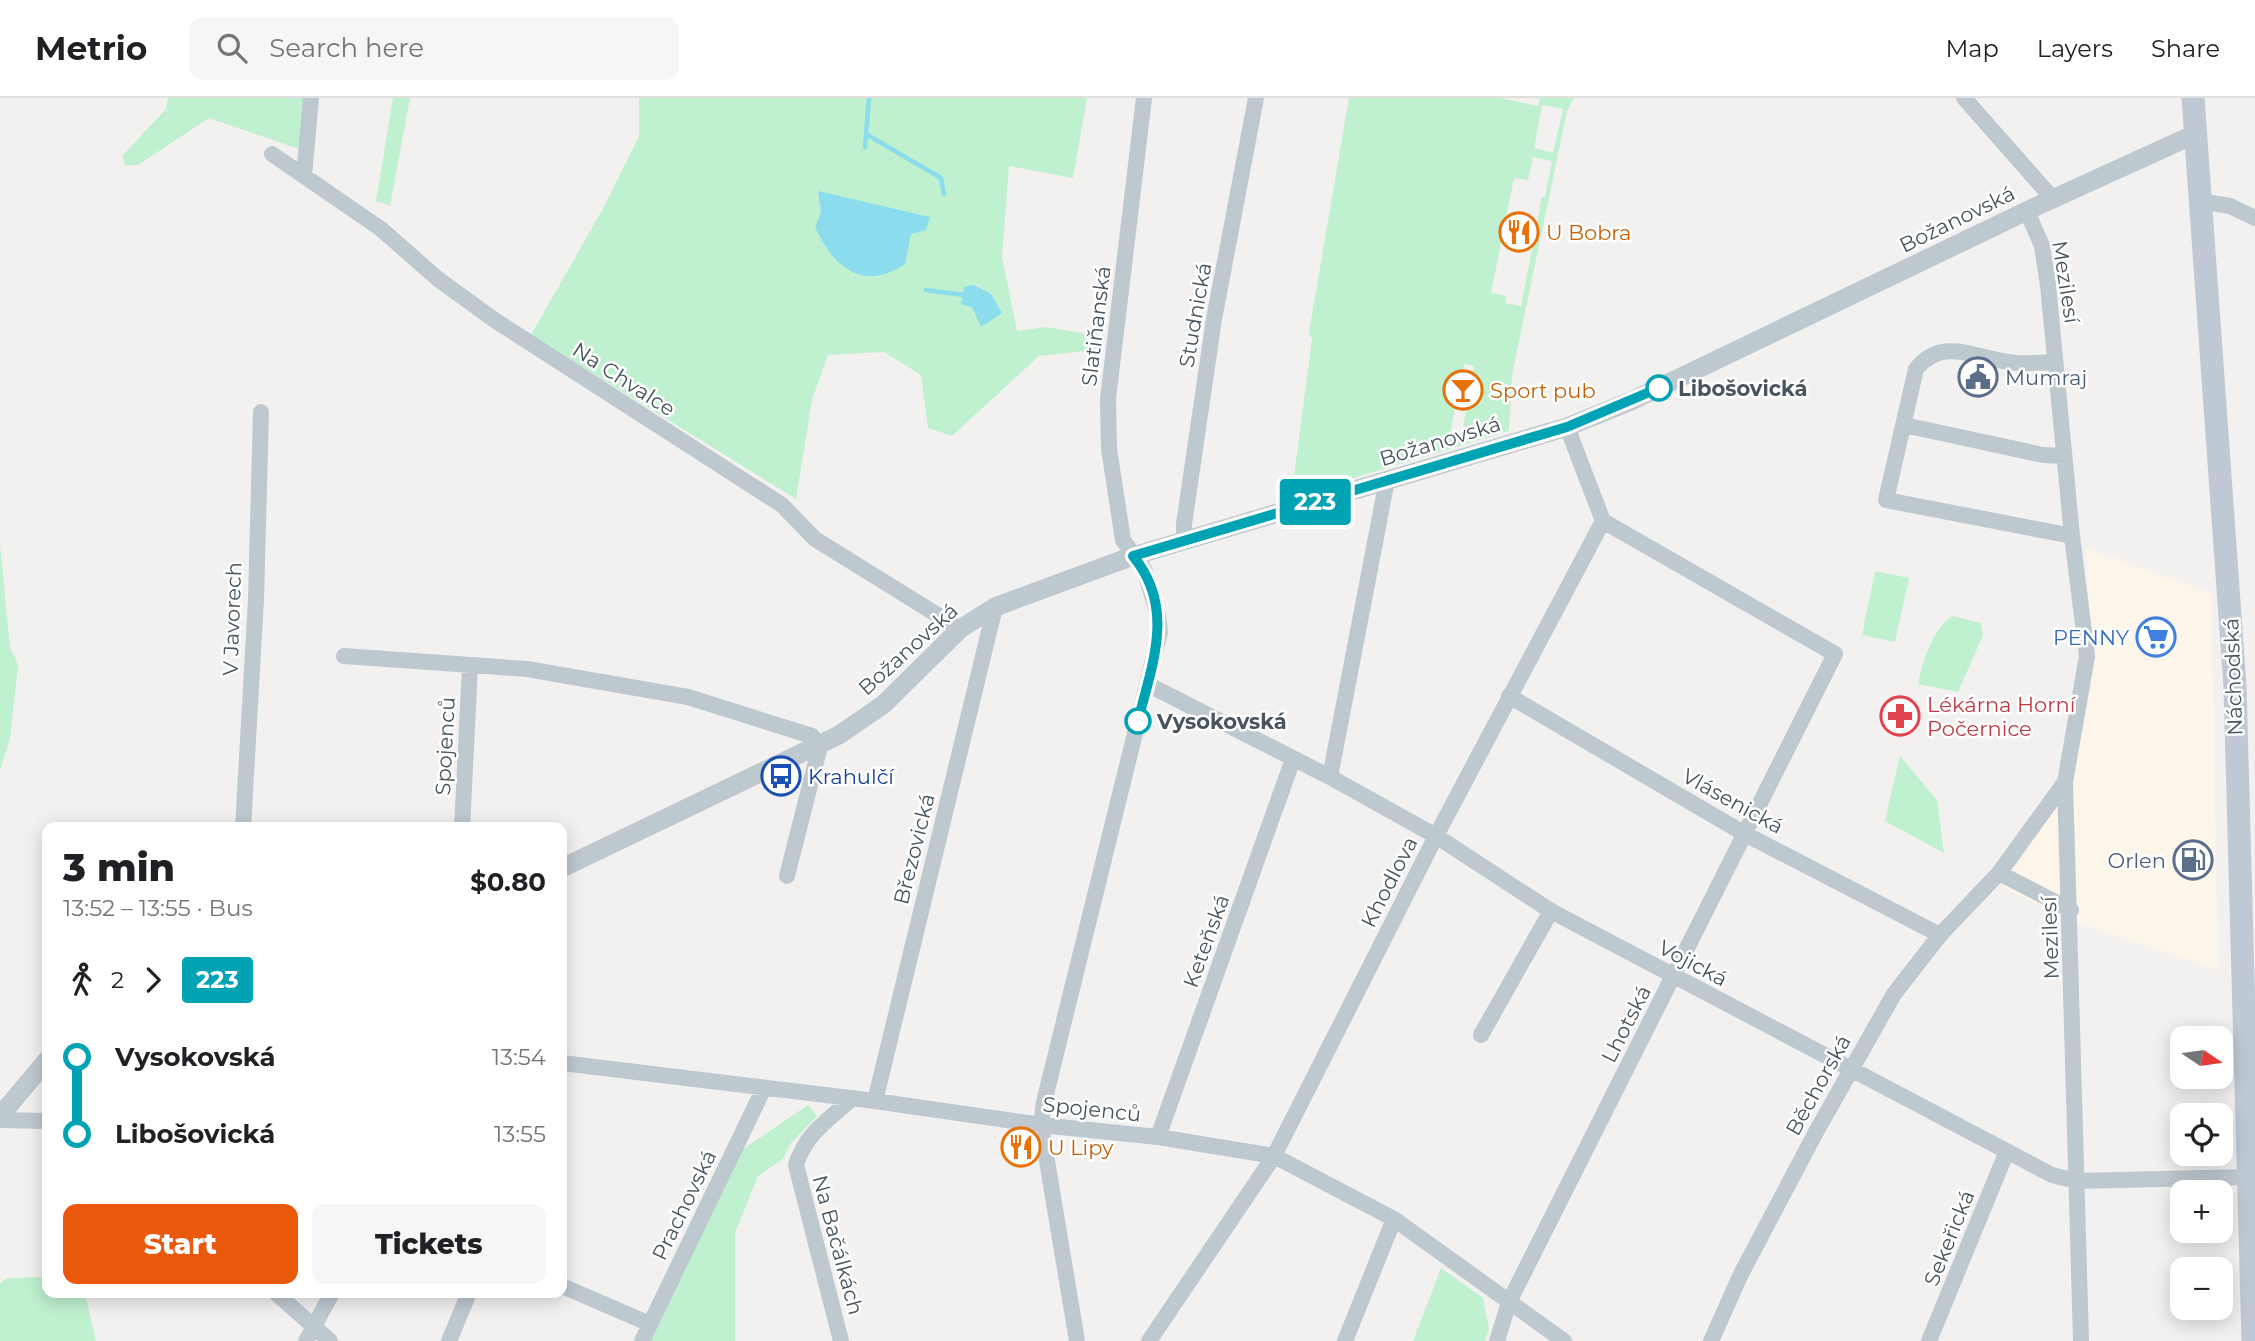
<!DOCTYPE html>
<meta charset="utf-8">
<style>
:root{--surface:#fff;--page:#f6f6f6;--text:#202124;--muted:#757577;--line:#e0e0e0;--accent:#ea580c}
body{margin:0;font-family:Montserrat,sans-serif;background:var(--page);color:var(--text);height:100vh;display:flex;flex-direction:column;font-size:26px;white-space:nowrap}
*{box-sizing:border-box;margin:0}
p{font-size:23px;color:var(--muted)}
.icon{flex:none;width:38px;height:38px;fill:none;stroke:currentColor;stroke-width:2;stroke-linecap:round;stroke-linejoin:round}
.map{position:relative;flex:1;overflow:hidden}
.sheet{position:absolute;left:42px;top:724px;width:525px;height:476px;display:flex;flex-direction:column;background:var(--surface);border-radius:14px;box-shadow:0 4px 18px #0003}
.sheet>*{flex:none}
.badge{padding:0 14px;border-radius:5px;font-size:24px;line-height:46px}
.needle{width:46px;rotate:103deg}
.fabs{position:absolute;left:2170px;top:928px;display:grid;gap:14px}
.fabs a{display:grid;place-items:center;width:63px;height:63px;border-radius:14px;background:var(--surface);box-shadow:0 4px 18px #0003;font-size:35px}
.map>.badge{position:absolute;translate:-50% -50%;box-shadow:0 0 0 4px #fff}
.legs{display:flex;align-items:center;gap:10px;height:77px;padding:0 21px;font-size:23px}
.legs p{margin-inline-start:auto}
.headline{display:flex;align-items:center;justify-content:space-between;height:119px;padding:0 21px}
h1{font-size:38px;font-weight:800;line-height:52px}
.cta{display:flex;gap:14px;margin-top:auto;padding:14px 21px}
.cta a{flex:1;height:80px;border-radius:14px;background:var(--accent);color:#fff;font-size:28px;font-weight:800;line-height:80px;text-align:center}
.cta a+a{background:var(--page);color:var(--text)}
ul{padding:0 21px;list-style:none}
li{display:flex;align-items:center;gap:24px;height:77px;font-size:26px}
li i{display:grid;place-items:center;width:10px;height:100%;margin:0 9px;background:currentColor}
li i::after{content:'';width:18px;height:18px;margin:-9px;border:5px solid;border-radius:50%;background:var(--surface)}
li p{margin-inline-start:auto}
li:first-child i{background:linear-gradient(#0000 50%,currentColor 0)}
li:last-child i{background:linear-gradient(currentColor 50%,#0000 0)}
header{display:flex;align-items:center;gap:42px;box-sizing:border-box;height:98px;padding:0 35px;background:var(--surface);border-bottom:2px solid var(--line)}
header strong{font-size:33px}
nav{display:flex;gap:38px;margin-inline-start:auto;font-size:24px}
.search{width:490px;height:63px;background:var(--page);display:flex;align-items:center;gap:18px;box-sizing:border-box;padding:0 24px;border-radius:14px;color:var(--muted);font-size:26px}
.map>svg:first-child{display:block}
.commercial{fill:#fcf6ea}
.green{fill:#bff0d0;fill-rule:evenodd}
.water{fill:#8bdded}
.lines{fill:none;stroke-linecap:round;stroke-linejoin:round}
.stream{stroke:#8bdded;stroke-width:4.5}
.minor{stroke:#bec8cf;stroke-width:16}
.tertiary{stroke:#bec8cf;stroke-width:19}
.secondary{stroke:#bec9d4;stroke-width:23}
.line-1-casing{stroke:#fff;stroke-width:16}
.line-1{stroke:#00a3b4;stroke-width:10}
.stop-1-dot{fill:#fff;stroke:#00a3b4;stroke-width:3.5}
.labels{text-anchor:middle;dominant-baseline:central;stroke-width:5;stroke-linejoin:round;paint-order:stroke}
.street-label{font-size:21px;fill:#48545e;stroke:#fff}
.food-label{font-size:21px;fill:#c56008;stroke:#fff;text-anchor:start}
.service-label{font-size:21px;fill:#4e5e75;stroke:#fff;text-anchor:start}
.stop-label{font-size:21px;font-weight:bold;fill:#48545e;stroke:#fff;text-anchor:start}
.shop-label{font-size:21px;fill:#366cbe;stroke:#fff;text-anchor:end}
.health-label{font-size:21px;fill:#be3a42;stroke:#fff;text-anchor:start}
.transit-label{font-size:21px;fill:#164399;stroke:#fff;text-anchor:start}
</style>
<header>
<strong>Metrio</strong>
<div class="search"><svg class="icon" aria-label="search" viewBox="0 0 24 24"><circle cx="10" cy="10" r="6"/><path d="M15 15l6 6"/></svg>Search here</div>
<nav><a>Map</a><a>Layers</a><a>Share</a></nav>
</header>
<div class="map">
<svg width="2255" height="1243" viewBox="0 0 2255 1243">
<rect width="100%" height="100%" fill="#f3f0f0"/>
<path class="commercial" d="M 2086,450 L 2211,495 L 2218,872 L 2081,826 L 2002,789 L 2058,706 L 2076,652 L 2091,590 L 2092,569 Z"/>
<path class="green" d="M 168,0 L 304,0 L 299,51 L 209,20 L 138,67 L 125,68 L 123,57 L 166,11 Z
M 393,0 L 410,0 L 390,108 L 376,103 Z
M 639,0 L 1087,0 L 1073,80 L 1009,68 L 1002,159 L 1017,233 L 1046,229 L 1105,239 L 1102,251 L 1039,258 L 952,338 L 928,330 L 921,277 L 884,254 L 828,257 L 812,302 L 796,401 L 531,237 L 605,107 L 639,38 Z
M 1349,0 L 1501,0 L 1538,8 L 1540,0 L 1574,0 L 1567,13 L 1512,277 L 1509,333 L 1297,397 L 1294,378 L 1312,241 L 1309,234 ZM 1542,7 L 1563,11 L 1553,55 L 1534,50 ZM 1533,59 L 1552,63 L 1545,99 L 1542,99 L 1521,208 L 1505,205 L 1506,198 L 1491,195 L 1514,80 L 1528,82 ZM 1464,266 L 1474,268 L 1470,288 L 1473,291 L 1470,291 L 1463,330 L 1481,324 L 1483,331 L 1449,341 Z
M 0,447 L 10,549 L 18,567 L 10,640 L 0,673 Z
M 1875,473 L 1909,480 L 1895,544 L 1862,537 Z
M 1952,518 L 1981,525 L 1983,537 L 1958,594 L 1918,586 C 1923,563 1932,532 1952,518 Z
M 1900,658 L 1937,702 L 1944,755 L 1885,723 Z
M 808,1007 L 817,1018 L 791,1045 L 783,1061 L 758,1078 L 735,1135 L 735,1243 L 646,1243 L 739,1054 Z
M 1441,1170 L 1483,1200 L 1489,1231 L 1485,1243 L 1413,1243 Z
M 47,1179 L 47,1195 L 82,1195 L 86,1200 L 96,1243 L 0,1243 L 0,1185 L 7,1180 Z"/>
<path class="water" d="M 818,93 L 930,119 L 926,132 L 911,136 L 905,166 C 863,194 834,170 815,129 L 821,114 Z
M 974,187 L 991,196 L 1002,215 L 981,229 L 972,209 L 961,206 L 964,189 Z"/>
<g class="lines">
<path class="stream" d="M 866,36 L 941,80 L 944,96
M 865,49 L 869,0
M 926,192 L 963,197"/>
<path class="minor" d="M 1964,0 L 2053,101
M 272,56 L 381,131 L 438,181 L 493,221 L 782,407 L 815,441 L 960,531
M 304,78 L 311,0
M 2199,103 L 2230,108 L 2255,120
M 2027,113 L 2042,148 L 2048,187 L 2072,438 L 2087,558 L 2065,684 L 2081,1243
M 2055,264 C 2043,264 2030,266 2017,265 C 1979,263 1944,236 1916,271 L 1886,402 L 2072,438
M 1904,327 L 2043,357 L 2064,358
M 1567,329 L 1603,423
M 1184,443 L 1184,426 L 1214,221 L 1256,0
M 344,558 L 527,571 L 688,599 L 812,638 L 820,648 L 787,778
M 1147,586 L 1330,679 L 1436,738 L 1551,813 L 2052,1077 L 2076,1083 L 2248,1079
M 1509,598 L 1745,736 L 1940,837
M 1330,679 L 1387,382
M 243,730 L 256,501 L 261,314
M 462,730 L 470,569
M 1999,775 L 2071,812
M 1481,937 L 1551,813
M 562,965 L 875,1003 L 1041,1027 L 1158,1039 L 1274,1058 L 1394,1121 L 1564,1243
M 875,1003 L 995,509
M 0,1022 L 47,1023
M 1158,1039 L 1293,661
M 562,1188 L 650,1226
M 276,1195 L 330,1243
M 306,1243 L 332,1195
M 449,1243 L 469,1195
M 642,1243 L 764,990
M 841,1243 L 796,1067 C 805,1036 829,1021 853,1000
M 1077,1243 L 1041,1027 L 1044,1004 L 1160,534 L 1158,517 L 1144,471 L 1123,442 L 1109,351 L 1108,301 L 1144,0
M 1149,1243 L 1274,1058 L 1436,738 L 1603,423
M 1345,1243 L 1394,1121
M 1497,1243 L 1509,1204 L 1835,556 L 1603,423
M 1711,1243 L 1741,1176 L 1816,1034 L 1894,896 L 1940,837 L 1999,775 L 2065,684
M 1929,1243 L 2007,1053"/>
<path class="tertiary" d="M 562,770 L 839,637 L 884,606 L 960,531 L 995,509 L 1133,458 L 1567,329 L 1631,303 L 2035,109 L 2193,37
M 0,1018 L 47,962"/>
<path class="secondary" d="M 2193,0 L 2235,588 L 2253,1243"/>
</g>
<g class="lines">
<g class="line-1-casing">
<path id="line-1" d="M 1138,623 C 1152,566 1176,510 1133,458 L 1567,329 L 1659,290"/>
</g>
<use href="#line-1" class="line-1"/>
</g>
<defs>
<g id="restaurant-ring" transform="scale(2.0125)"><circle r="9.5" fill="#fff" stroke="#e8710a" stroke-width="1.5"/><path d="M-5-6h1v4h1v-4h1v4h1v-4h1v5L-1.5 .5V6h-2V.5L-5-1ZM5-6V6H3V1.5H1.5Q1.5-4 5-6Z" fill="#e8710a"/></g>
<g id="civic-ring" transform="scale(2.0125)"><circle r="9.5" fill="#fff" stroke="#5c6f8a" stroke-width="1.5"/><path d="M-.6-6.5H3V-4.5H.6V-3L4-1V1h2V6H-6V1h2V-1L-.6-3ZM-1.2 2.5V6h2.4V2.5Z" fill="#5c6f8a"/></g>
<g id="bar-ring" transform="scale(2.0125)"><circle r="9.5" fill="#fff" stroke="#e8710a" stroke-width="1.5"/><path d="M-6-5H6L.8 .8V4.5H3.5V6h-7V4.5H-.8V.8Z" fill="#e8710a"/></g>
<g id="supermarket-ring" transform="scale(2.0125)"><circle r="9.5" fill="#fff" stroke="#3f7fe0" stroke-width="1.5"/><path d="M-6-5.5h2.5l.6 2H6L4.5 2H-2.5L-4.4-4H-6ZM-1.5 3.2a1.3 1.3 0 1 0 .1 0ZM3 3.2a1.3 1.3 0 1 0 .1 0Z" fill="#3f7fe0"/></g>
<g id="pharmacy-ring" transform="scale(2.0125)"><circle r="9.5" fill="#fff" stroke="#e0444e" stroke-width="1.5"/><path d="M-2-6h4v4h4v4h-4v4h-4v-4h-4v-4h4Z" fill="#e0444e"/></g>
<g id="bus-ring" transform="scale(2.0125)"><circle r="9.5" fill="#fff" stroke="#1a4fb4" stroke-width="1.5"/><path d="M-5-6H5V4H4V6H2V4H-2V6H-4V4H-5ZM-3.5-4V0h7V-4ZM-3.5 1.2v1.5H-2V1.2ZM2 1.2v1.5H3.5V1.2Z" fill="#1a4fb4"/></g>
<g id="fuel-ring" transform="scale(2.0125)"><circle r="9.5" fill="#fff" stroke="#5c6f8a" stroke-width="1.5"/><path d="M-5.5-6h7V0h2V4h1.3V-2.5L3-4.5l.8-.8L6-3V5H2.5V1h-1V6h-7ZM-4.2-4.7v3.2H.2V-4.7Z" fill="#5c6f8a"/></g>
</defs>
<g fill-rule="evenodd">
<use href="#restaurant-ring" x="1519" y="134"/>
<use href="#civic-ring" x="1978" y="279"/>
<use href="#bar-ring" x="1463" y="292"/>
<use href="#supermarket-ring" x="2156" y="539"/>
<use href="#pharmacy-ring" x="1900" y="618"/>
<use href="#bus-ring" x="781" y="678"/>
<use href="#fuel-ring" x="2193" y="762"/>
<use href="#restaurant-ring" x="1021" y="1049"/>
</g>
<g class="stop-1-dot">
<circle cx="1659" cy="290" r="12"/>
<circle cx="1138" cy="623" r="12"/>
</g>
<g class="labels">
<g class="street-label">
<text transform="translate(1957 121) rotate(-26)">Božanovská</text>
<text transform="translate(2066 184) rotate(81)">Mezilesí</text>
<text transform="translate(1195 217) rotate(-80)">Studnická</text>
<text transform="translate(1096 228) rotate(-83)">Slatiňanská</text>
<text transform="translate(624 281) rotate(33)">Na Chvalce</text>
<text transform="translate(1440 343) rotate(-17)">Božanovská</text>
<text transform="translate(232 521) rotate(-88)">V Javorech</text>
<text transform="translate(908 551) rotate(-42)">Božanovská</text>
<text transform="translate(2233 579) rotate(-92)">Náchodská</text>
<text transform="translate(445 648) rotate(-87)">Spojenců</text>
<text transform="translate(1733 703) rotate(29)">Vlásenická</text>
<text transform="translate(914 751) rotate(-76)">Březovická</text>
<text transform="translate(1389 784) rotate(-63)">Khodlova</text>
<text transform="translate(2050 840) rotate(-92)">Mezilesí</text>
<text transform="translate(1206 843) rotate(-70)">Keteňská</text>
<text transform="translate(1693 865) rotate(28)">Vojická</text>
<text transform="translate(1626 926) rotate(-63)">Lhotská</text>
<text transform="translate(1818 987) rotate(-61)">Běchorská</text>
<text transform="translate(1092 1011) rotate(6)">Spojenců</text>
<text transform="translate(684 1107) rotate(-64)">Prachovská</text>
<text transform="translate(1949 1140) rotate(-68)">Sekeřická</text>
<text transform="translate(838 1147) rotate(75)">Na Bačálkách</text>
</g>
<g class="food-label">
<text x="1546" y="134">U Bobra</text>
<text x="1490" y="292">Sport pub</text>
<text x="1048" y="1049">U Lipy</text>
</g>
<g class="service-label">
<text x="2005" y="279">Mumraj</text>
<text x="2166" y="762" text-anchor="end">Orlen</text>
</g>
<g class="stop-label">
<text x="1678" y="290">Libošovická</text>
<text x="1157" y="623">Vysokovská</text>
</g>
<g class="shop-label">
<text x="2129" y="539">PENNY</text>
</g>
<g class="health-label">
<text x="1927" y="606">Lékárna Horní<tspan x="1927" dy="24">Počernice</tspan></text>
</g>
<g class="transit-label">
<text x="808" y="678">Krahulčí</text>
</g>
</g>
</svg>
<div class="fabs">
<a><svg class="needle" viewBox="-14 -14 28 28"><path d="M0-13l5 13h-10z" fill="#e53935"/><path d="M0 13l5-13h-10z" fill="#757577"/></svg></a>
<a><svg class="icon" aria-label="locate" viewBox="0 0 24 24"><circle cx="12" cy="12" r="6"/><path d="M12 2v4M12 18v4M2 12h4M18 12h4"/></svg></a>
<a>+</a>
<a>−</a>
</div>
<b class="badge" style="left:1315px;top:404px;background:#00a3b4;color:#fff">223</b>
<section class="sheet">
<div class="headline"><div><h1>3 min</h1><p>13:52 – 13:55 · Bus</p></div><b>$0.80</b></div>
<div class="legs"><svg class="icon" aria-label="walk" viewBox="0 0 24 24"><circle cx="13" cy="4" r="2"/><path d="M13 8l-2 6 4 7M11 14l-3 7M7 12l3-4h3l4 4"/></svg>2<svg class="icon" aria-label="forward" viewBox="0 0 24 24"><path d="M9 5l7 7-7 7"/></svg><b class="badge" style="background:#00a3b4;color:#fff">223</b></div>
<ul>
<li><i style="color:#00a3b4"></i><b>Vysokovská</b><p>13:54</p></li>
<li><i style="color:#00a3b4"></i><b>Libošovická</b><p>13:55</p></li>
</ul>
<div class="cta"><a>Start</a><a>Tickets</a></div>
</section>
</div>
